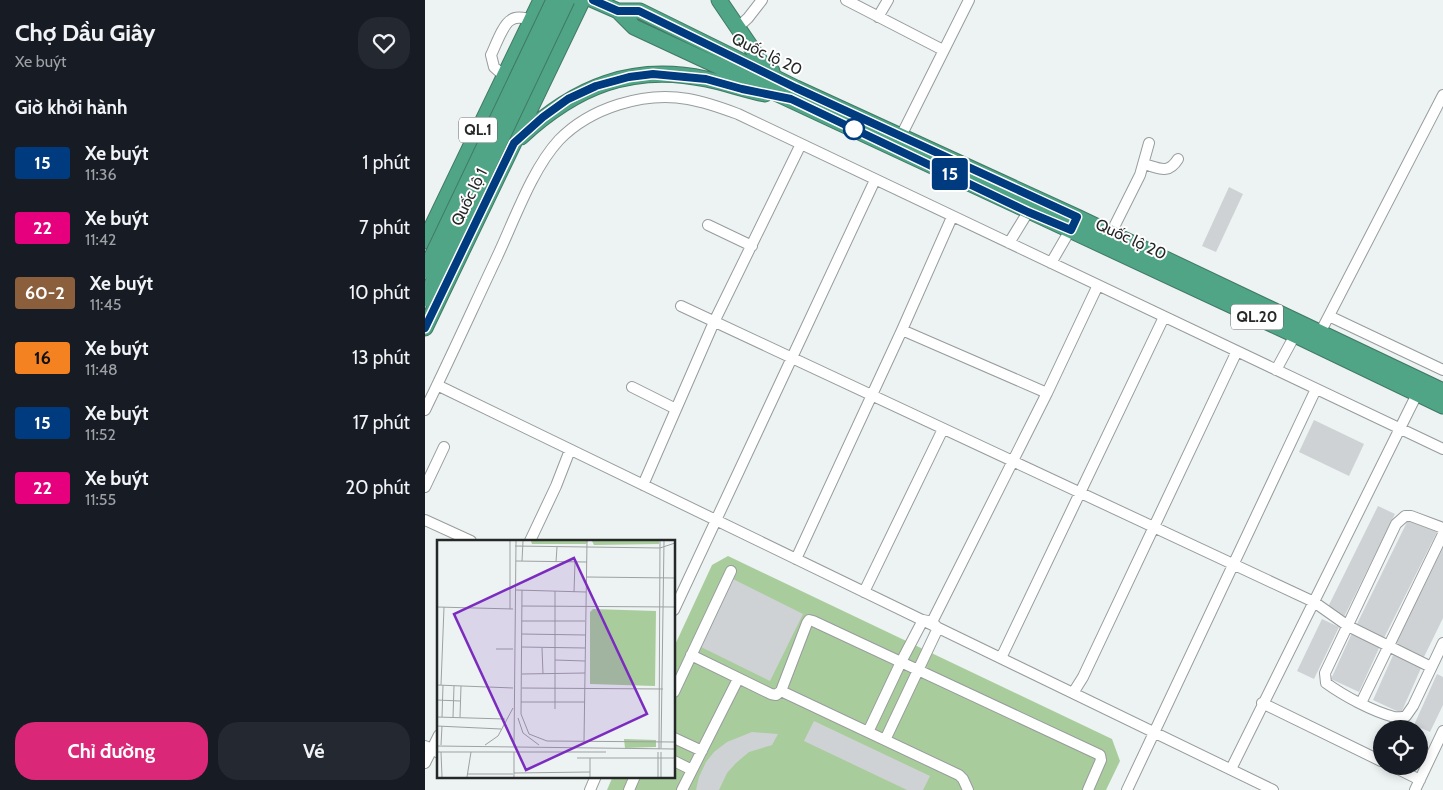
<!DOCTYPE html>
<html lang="vi">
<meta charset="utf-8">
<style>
:root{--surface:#171b24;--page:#242831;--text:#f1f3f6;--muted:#9ea1a6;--accent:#db2777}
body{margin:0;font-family:Cabin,sans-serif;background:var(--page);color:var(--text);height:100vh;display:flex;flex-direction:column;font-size:19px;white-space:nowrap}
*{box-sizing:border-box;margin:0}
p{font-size:16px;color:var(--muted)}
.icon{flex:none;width:28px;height:28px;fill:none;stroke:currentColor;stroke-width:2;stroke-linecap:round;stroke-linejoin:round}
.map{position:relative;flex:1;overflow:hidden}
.panel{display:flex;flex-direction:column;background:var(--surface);width:425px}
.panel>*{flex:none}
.badge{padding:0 10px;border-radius:4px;font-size:18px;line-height:32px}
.controls{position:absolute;left:948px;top:720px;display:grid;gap:10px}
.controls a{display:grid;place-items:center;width:55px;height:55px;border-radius:50%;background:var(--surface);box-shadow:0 2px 8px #0003;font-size:25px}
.map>.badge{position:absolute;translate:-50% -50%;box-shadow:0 0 0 2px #fff}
h2{padding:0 15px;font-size:19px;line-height:45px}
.round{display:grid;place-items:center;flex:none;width:52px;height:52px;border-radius:20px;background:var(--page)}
.summary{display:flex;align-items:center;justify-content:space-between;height:85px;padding:0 15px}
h1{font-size:24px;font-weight:700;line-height:38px}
.primary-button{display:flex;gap:10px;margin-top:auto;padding:10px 15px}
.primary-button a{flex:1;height:58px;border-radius:20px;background:var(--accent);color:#fff;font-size:20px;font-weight:700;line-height:58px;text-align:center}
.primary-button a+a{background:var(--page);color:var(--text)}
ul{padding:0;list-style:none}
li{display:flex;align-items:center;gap:15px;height:65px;padding:0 15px}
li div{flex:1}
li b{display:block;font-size:19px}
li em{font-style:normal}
li .badge{min-width:55px;font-weight:700;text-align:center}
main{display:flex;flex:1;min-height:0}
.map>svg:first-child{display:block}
.green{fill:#a9cc9c}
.building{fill:#ced2d4}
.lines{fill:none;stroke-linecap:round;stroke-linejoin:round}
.minor-casing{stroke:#979c9c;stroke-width:12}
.highway-casing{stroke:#417965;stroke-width:17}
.minor{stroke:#fff;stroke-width:10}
.highway{stroke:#4fa586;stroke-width:15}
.highway-bridge-casing{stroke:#417965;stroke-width:17;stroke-linecap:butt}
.highway-bridge{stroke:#4fa586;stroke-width:15}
.line-casing{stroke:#fff;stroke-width:11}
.line{stroke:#003b80;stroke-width:8}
.stop-dot{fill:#fff;stroke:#003b80;stroke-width:2.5}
.labels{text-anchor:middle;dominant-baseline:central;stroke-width:4;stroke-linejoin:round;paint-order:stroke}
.shield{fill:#fff;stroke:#676868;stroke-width:1}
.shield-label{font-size:15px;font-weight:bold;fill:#262828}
.street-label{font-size:16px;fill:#262828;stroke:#fff}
.inset-road{fill:none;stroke:#9da1a2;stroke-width:1}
.view{fill:#7b2cbf;fill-opacity:0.15;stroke:#7b2cbf;stroke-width:2.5}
.inset-edge{fill:none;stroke:#262828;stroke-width:2.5}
</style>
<main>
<section class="panel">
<div class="summary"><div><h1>Chợ Dầu Giây</h1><p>Xe buýt</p></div><a class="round"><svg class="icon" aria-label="heart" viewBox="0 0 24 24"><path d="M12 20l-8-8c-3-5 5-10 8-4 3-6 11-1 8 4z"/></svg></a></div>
<h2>Giờ khởi hành</h2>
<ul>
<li><span class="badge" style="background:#003b80;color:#fff">15</span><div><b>Xe buýt</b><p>11:36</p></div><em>1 phút</em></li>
<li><span class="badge" style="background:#e6007e;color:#fff">22</span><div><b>Xe buýt</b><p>11:42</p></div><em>7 phút</em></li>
<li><span class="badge" style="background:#8b5e3c;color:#fff">60-2</span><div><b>Xe buýt</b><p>11:45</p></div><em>10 phút</em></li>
<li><span class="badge" style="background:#f58220;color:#111">16</span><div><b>Xe buýt</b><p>11:48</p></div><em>13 phút</em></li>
<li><span class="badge" style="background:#003b80;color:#fff">15</span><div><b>Xe buýt</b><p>11:52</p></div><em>17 phút</em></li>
<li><span class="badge" style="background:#e6007e;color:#fff">22</span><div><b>Xe buýt</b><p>11:55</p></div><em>20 phút</em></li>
</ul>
<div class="primary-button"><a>Chỉ đường</a><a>Vé</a></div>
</section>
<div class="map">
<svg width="1018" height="790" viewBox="0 0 1018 790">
<rect width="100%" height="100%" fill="#edf2f3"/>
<path class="green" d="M 303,556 L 687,739 L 695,761 L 681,790 L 182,790 L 188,776 L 249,776 L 249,647 L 287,565 Z"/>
<path class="building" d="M 804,187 L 818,194 L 791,252 L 777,246 Z
M 889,420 L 939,444 L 924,476 L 874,452 Z
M 953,506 L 970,514 L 918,619 L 901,611 Z
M 984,518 L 1012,532 L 958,640 L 931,626 Z
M 1018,548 L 1018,618 L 997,661 L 969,647 Z
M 308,579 L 378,614 L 345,681 L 274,646 Z
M 897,619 L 914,627 L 889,679 L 872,671 Z
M 927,633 L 955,646 L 934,692 L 906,679 Z
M 969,653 L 997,666 L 976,713 L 948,700 Z
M 1012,674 L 1018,677 L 1018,705 L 1005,732 L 989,725 Z
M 389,721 L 505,776 L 498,790 L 482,790 L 379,741 Z
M 327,732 L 353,734 L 347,745 L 324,752 L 311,763 L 302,773 L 294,790 L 271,790 L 274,777 L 281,762 L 289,752 L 302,742 Z"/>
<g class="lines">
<g class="minor-casing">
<path id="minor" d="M 421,0 L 518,50
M 453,17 L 463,0
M 312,28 L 323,18 L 337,0
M 79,76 L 69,67 L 66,55 C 70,47 78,24 86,20 C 91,16 99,18 106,19
M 476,136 L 544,0
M 719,164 C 734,168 743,175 753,159
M 283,225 L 327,246
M 686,233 L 715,175 L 724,143
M 584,243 L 603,212
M 626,263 L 648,225
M 256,306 L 889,602 L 923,626 L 1006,667
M 904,316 L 1018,370
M 477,330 L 622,393
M 895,333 L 1018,95
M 851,370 L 870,335
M 12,385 L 848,790
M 207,387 L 251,409
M 0,410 C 25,359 48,308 72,257 C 89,221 107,169 134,140 C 165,108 219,91 263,99 C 280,102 297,108 313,114 L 1018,449
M 218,485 L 289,322 L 376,144
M 0,487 L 19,447
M 0,520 L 46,541
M 1018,528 L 986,516 L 980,516 L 971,524 L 900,673 L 901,683 C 919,696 947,711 969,717 C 973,718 977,717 981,716 L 988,706 L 1018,643
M 105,541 L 131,486 L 145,450
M 371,559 L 477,330 L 527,217
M 439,592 L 518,429
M 249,610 L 450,180
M 507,622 L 622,393 L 673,285
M 266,655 L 346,694 L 351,695 L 356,691 L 382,623 L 384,620 L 388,621 L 675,755 L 676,760 L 663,790
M 576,658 L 739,317
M 356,691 L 534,775 L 538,779 L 543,790
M 249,692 L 306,571
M 648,693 L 658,677 L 812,351
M 837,703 L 956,761
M 936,703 L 1018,534
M 443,732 L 476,662 L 498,620 L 507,622 L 513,628 L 460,740
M 249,738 L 277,751
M 0,746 L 14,753
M 249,761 L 267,770
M 0,763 L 14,735
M 967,766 L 995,780
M 806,769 L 992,394
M 165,790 L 171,776
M 204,790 L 210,776
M 257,790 L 313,679
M 702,790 L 891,389
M 990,790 L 1018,731"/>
</g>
<g class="highway-casing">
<path id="highway" d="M 168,0 L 193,11 L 209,27 L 870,335 L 1018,406
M 294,0 L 336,62 L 347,71
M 193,11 L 215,11 L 371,88 L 652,217 L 1018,391
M 96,137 C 150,87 207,63 281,79 C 301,83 320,90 340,94
M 0,241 L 116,0
M 0,328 L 157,1"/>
</g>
<use href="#minor" class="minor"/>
<use href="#highway" class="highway"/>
<g class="highway-bridge-casing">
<path id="highway-bridge" d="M 0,271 L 129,0
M 0,299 L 142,0"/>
</g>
<use href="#highway-bridge" class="highway-bridge"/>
</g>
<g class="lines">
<g class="line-casing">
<path id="line" d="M 0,328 L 89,143 L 118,117 L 143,99 L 171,86 L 204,77 L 228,74 L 281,79 L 317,89 L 366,99 L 603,212 L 646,230 L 652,217 L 371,88 L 214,11 L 193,11 L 168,0"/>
</g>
<use href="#line" class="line"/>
</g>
<circle class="stop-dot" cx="429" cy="129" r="10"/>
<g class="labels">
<g class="shield">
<rect x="34" y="117.5" width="38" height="25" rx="4"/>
<rect x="806" y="304.5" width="52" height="25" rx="4"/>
</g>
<g class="shield-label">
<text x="53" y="130">QL.1</text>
<text x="832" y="317">QL.20</text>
</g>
<g class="street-label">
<text transform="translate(342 54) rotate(26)">Quốc lộ 20</text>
<text transform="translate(44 197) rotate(-64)">Quốc lộ 1</text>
<text transform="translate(706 239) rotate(25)">Quốc lộ 20</text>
</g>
</g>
<g transform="translate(12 540)">
<rect width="238" height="238" fill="#edf2f3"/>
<path d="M 94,1 L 151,1 L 149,4 L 95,4 ZM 155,1 L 222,1 L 222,4 L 157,5 ZM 156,69 L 219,71 L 218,146 L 153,144 L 153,72 ZM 187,199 L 219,200 L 219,207 L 188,208 Z" fill="#a9cc9c"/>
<path class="inset-road" d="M 78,6 L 223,8 L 238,3M 79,21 L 150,22M 85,21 L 86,1M 119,22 L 120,7M 150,37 L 238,38M 79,50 L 149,52M 85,50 L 84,174 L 92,194 L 110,201 L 238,202M 137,52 L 138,22M 85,66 L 238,67M 0,67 L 76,69M 73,69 L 73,1M 85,81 L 148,81M 85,94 L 149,95M 85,107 L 148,108M 105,108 L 106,134M 59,109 L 76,109M 118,120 L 148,121M 85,134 L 148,133M 0,145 L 76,148M 4,145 L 7,67M 85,148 L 226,149M 0,160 L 23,161M 84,162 L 148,162M 118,169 L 118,51M 0,177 L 68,179M 5,177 L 6,145M 16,177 L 17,146M 23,177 L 24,146M 81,178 L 86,193 L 102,205M 0,186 L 64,189M 147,201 L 150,1M 4,205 L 5,186M 48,205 L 61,196 L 76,168M 0,206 L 238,209M 77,206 L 79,1M 224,208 L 227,1M 222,209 L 223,1M 0,212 L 169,212M 4,212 L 5,237M 77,212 L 77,237M 224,212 L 224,237M 140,218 L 238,218M 77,233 L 153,232M 30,234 L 76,234M 30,237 L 34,212M 153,237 L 153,218M 221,237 L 221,212"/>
<path class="view" d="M 137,18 L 210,174 L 89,230 L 17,74 Z"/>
<rect width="238" height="238" class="inset-edge"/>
</g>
</svg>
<div class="controls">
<a><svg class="icon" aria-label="locate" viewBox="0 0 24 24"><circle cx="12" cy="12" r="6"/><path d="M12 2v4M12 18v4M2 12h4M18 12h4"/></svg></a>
</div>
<b class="badge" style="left:525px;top:174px;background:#003b80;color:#fff">15</b>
</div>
</main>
